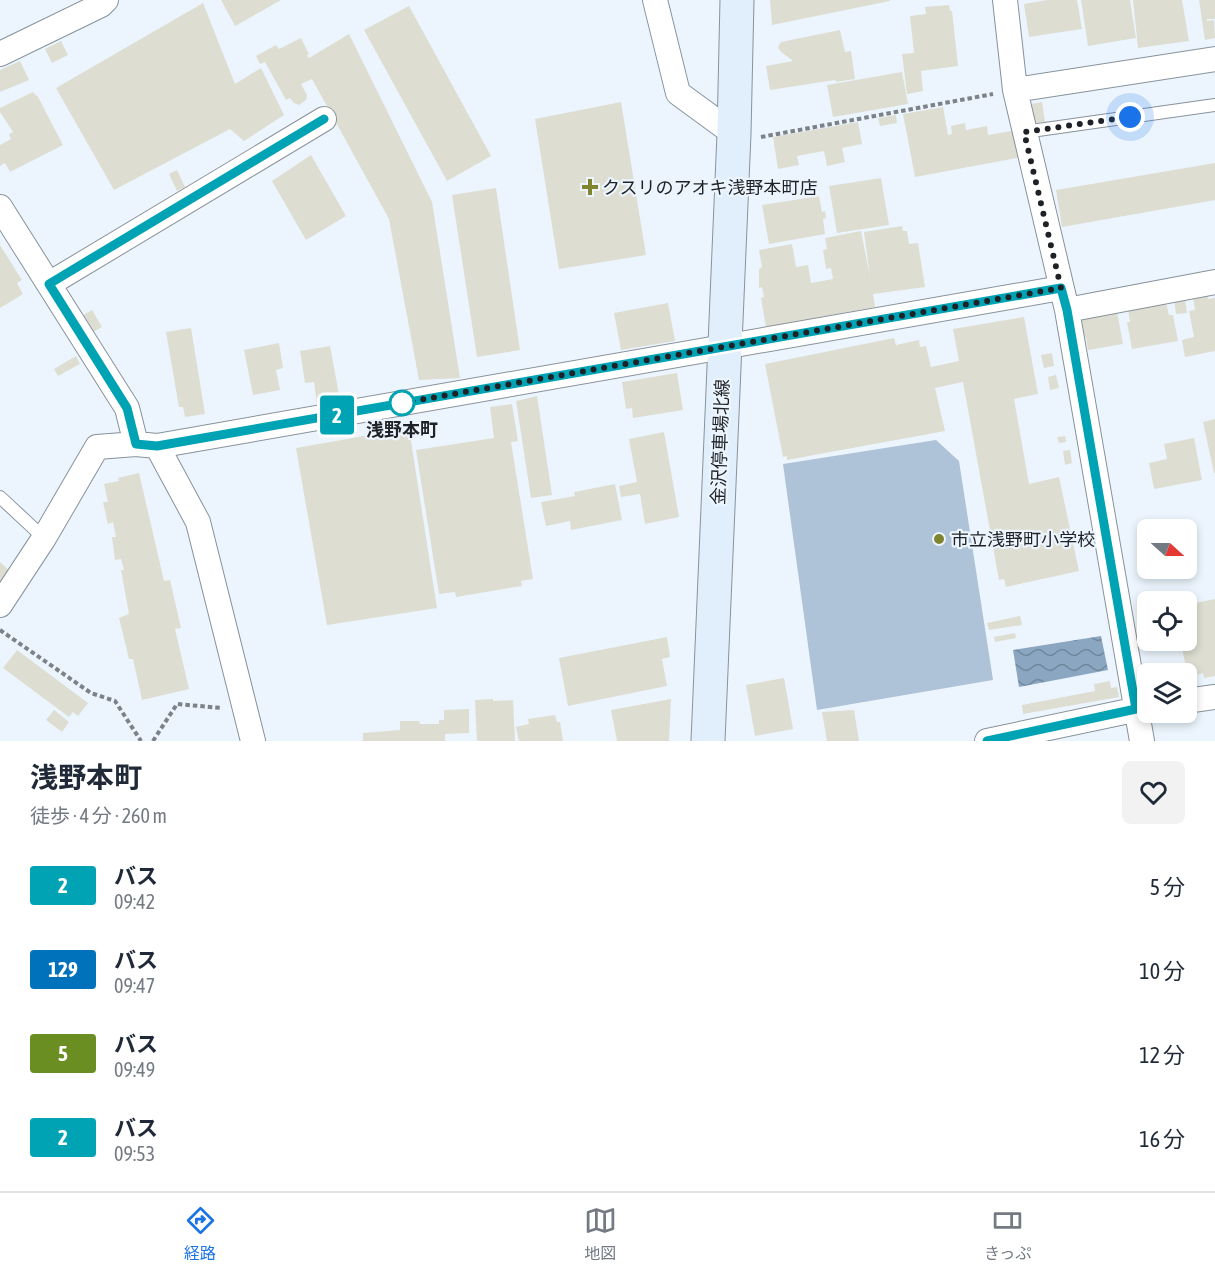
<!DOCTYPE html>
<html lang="ja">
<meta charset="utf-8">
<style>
:root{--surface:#fff;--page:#f2f2f3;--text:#1f2937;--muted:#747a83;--line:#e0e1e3;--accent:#1a73e8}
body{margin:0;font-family:"Asap Condensed","Noto Sans JP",sans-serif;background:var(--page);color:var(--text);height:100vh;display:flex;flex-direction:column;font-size:22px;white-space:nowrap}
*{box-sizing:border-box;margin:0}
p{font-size:20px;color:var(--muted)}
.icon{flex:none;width:33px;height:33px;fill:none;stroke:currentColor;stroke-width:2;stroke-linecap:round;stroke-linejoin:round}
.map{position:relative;height:741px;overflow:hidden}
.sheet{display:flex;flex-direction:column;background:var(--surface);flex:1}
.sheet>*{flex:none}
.badge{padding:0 12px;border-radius:4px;font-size:21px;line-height:39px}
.needle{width:39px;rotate:111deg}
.controls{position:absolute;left:1137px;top:519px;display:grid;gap:12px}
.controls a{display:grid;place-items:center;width:60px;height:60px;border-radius:9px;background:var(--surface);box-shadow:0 3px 9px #0003;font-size:30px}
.you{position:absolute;width:30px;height:30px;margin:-15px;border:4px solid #fff;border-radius:50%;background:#1a73e8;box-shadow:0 0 0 9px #1a73e833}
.map>.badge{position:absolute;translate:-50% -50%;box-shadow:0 0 0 3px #fff}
.round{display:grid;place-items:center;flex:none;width:63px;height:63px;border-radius:9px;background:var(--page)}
.headline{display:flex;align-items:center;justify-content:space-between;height:102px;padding:0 30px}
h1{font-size:28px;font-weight:700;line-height:45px}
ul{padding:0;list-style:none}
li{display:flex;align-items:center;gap:18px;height:84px;padding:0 30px}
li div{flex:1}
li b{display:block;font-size:22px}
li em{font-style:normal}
li .badge{min-width:66px;font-weight:700;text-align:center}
.menu{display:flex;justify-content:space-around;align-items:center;height:84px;border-top:2px solid var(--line);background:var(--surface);font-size:16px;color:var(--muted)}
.menu a{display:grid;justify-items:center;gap:3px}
.menu .active{color:var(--accent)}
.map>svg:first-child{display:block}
.garden{fill:#aec3d8}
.water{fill:url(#water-waves)}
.building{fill:#ddded1}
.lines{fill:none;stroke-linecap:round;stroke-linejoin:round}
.lane-casing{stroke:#88929b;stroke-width:14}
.street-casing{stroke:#88929b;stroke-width:26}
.secondary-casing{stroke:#88929b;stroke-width:35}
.path{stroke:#7c8288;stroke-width:4;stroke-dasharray:4.5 3;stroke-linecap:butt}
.lane{stroke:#fff;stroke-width:12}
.street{stroke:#fff;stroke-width:24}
.secondary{stroke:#e1effd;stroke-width:33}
.line-casing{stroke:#fff;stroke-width:14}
.line{stroke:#00a3b4;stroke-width:9}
.walk{stroke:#1e2226;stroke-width:6;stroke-dasharray:0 10.8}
.poi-dot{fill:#80842f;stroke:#ecf5fd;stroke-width:2}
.stop-dot{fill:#fff;stroke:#00a3b4;stroke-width:3}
.labels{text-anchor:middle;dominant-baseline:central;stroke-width:4.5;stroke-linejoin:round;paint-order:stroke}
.poi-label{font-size:18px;fill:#1e2226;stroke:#ecf5fd;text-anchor:start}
.stop-label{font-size:18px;font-weight:bold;fill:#1e2226;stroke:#ecf5fd}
.street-label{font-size:18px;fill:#1e2226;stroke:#ecf5fd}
</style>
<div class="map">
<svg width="1215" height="741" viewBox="0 0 1215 741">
<defs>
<pattern id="water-waves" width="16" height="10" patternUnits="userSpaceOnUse" patternTransform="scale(1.5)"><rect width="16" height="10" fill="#8aa6c1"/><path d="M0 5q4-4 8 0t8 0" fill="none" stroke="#70879d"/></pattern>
</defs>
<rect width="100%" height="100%" fill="#ecf5fd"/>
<path class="garden" d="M 936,440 L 959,461 L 993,680 L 817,710 L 783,464 Z"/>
<path class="water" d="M 1101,636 L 1108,670 L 1019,687 L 1013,650 Z"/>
<path class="building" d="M 221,0 L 281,0 L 235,26 Z
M 770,0 L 890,0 L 890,1 L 772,25 Z
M 1047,0 L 1077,0 L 1082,29 L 1029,37 L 1024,4 Z
M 1081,0 L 1130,0 L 1136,38 L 1088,46 Z
M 1133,0 L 1182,0 L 1189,41 L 1138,48 Z
M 1199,0 L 1215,0 L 1215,19 L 1207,19 L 1207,21 L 1214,20 L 1215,38 L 1205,40 Z
M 203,3 L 235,84 L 261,68 L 284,115 L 244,141 L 230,129 L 114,190 L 56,88 Z
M 949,5 L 950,11 L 952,11 L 958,66 L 921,71 L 923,91 L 907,94 L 902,54 L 914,53 L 910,16 L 926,14 L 925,7 Z
M 409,6 L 491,156 L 447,181 L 364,30 Z
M 840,30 L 845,52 L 851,51 L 855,79 L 836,82 L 835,80 L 770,90 L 766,66 L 793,61 L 780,51 L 778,47 L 781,42 Z
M 349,34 L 432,202 L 460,378 L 419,380 L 389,219 L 312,79 L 301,84 L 307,95 L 306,100 L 299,105 L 294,103 L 290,98 L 286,100 L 265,62 L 260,64 L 256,56 L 276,45 L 279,49 L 301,38 L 309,54 L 307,55 L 309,58 Z
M 61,41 L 68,55 L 52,63 L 45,49 Z
M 20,61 L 29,80 L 0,92 L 0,70 Z
M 902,72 L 908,104 L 833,117 L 827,85 Z
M 33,92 L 36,96 L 37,95 L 63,145 L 10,172 L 5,163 L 0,166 L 0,145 L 11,139 L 9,134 L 13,132 L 0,112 L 0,108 Z
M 621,102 L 646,255 L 559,269 L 535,119 Z
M 1042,102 L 1045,122 L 1034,123 L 1031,104 Z
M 943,107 L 948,135 L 952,134 L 951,126 L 965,123 L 966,130 L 987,126 L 988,135 L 1017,130 L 1022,157 L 915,177 L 903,114 Z
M 896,115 L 897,123 L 880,126 L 878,118 Z
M 858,122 L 862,144 L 842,148 L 845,162 L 827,166 L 824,151 L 797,156 L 799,165 L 778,169 L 773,137 Z
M 311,155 L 346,216 L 306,240 L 272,181 Z
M 1215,163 L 1215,200 L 1062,227 L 1056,190 Z
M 177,170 L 185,187 L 177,191 L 169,174 Z
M 881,178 L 889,225 L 837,233 L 829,186 Z
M 496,188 L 520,350 L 477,357 L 452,195 Z
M 819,196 L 822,212 L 825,211 L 826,218 L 823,219 L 825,234 L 769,244 L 762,205 Z
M 902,226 L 903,231 L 907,231 L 909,244 L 918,243 L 925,287 L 873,294 L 875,307 L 766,327 L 761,298 L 764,297 L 762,287 L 759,288 L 759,269 L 762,267 L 759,250 L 792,244 L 796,267 L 808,265 L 811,283 L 833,279 L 831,268 L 826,269 L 823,250 L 827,249 L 825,238 L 861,231 L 870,277 L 864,232 Z
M 0,245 L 22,280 L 17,283 L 23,294 L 0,308 Z
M 1208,295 L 1208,299 L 1215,298 L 1215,351 L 1185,357 L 1182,340 L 1194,337 L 1189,311 L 1195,310 L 1193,298 Z
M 1185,298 L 1187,313 L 1176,314 L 1174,300 Z
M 668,303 L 675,341 L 621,350 L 614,313 Z
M 1166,303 L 1169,315 L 1173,315 L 1178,341 L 1132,349 L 1127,322 L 1130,322 L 1127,304 Z
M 1116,306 L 1123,344 L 1088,350 L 1086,337 L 1075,339 L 1073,325 L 1082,324 L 1080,312 Z
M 92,310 L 102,327 L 90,334 L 80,317 Z
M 1024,317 L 1038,394 L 1014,399 L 1029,484 L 1059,477 L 1079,571 L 1006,587 L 1004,579 L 999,580 L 963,382 L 935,388 L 945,431 L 787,460 L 787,456 L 783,457 L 765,364 L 894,338 L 896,345 L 919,340 L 920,347 L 926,346 L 931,367 L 959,361 L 953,329 Z
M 191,328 L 205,414 L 185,417 L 183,407 L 179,407 L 166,332 Z
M 279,343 L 283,368 L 276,370 L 280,390 L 253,395 L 244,350 Z
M 330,346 L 340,400 L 317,404 L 314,382 L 305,383 L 300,351 Z
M 1052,353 L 1054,366 L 1044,368 L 1041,355 Z
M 76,356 L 80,364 L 58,376 L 54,369 Z
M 677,373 L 683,410 L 633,418 L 632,408 L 626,409 L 622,382 Z
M 1056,375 L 1059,388 L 1050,390 L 1048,377 Z
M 537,396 L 552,495 L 531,498 L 516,401 Z
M 512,404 L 518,441 L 511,442 L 533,579 L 521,581 L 522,586 L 456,597 L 455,592 L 439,594 L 416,450 L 494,438 L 490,407 Z
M 1215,419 L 1215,473 L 1214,473 L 1203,422 Z
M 409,428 L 437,608 L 327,625 L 296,448 Z
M 664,432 L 679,517 L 645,524 L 640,494 L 621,497 L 619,486 L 637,482 L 629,439 Z
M 1065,436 L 1066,442 L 1059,443 L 1057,437 Z
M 1194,438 L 1202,480 L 1154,489 L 1149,463 L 1167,459 L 1164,444 Z
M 1070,450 L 1072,463 L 1065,465 L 1063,451 Z
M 139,473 L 164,581 L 170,580 L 181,628 L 175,629 L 189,689 L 142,700 L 133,659 L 129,659 L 119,618 L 129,614 L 121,570 L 124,570 L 121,559 L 115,560 L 112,537 L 116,537 L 113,522 L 108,524 L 103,502 L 108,502 L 104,484 L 119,481 L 118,478 Z
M 615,484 L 622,520 L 571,530 L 570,521 L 546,526 L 541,502 L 575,496 L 574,492 Z
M 0,562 L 11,572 L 0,584 Z
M 1215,599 L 1215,676 L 1204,678 L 1203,673 L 1188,677 L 1182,648 L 1189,646 L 1186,636 L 1186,605 Z
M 1020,616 L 1022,625 L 989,630 L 987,623 Z
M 1015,633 L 1016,638 L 995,642 L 994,637 Z
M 667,637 L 670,657 L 662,659 L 667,686 L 568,706 L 559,658 Z
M 17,650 L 88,703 L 78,716 L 73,712 L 69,717 L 3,668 Z
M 784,678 L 793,729 L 755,736 L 746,685 Z
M 1110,681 L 1111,688 L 1117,687 L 1119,697 L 1023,714 L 1022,705 L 1095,691 L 1094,684 Z
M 493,699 L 493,701 L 513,700 L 515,741 L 477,741 L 475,700 Z
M 671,699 L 669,741 L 617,741 L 611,710 Z
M 469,709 L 469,733 L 445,734 L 445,741 L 363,741 L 363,733 L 400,730 L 400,721 L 419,721 L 420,724 L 439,724 L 439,720 L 444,720 L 444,710 Z
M 54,710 L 69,722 L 62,732 L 46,720 Z
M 854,710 L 859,741 L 827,741 L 822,712 Z
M 555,715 L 557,722 L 560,722 L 563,741 L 519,741 L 516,727 L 529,724 L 528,719 Z"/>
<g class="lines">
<g class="lane-casing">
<path id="lane" d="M 1024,132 L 1215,105
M 0,497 L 44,538"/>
</g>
<g class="street-casing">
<path id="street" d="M 655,0 L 678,93 L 734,134
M 1005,0 L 1015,90 L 1067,310 L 1142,741
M 0,54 L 101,5 L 106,0
M 1015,90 L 1215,59
M 0,207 L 127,408 L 136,444
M 49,284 L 324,119
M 1067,310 L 1215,282
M 157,446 L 198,522 L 253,741
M 0,605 L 44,538 L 97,447 L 136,444 L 157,446 L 1061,288
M 1186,701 L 1215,697
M 987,741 L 1148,707"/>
</g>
<g class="secondary-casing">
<path id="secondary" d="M 708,741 L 734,134 L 737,0"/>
</g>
<path class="path" d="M 761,137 L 993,94
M 0,630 L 91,693 L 115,701 L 141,741
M 153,741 L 177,704 L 222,708"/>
<use href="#lane" class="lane"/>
<use href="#street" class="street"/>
<use href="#secondary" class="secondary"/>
</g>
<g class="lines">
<g class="line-casing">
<path id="line" d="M 324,119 L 49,284 L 127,408 L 136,444 L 157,446 L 1061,288 L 1067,310 L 1136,709 L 987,741"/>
</g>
<use href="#line" class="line"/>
<path class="walk" d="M 402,403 L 1061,288 L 1024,132 L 1130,117"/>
</g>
<g class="poi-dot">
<path d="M587 178h6v6h6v6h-6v6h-6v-6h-6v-6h6z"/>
<circle cx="939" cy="539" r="6"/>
</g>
<circle class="stop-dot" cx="402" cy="403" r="12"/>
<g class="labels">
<g class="poi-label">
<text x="602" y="187">クスリのアオキ浅野本町店</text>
<text x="951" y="539">市立浅野町小学校</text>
</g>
<g class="stop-label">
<text x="402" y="429">浅野本町</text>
</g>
<g class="street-label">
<text transform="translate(720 442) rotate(-88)">金沢停車場北線</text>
</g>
</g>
</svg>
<div class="controls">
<a><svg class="needle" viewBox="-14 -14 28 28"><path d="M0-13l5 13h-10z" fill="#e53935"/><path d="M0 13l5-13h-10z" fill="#747a83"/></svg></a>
<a><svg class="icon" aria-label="locate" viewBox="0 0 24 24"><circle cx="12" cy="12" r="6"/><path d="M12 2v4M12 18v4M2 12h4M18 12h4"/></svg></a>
<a><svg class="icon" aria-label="layers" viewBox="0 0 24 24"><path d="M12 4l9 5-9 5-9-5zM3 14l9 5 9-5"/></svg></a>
</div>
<div class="you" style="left:1130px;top:117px"></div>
<b class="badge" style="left:337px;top:415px;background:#00a3b4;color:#fff">2</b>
</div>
<section class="sheet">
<div class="headline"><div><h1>浅野本町</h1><p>徒歩 · 4 分 · 260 m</p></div><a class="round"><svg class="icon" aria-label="heart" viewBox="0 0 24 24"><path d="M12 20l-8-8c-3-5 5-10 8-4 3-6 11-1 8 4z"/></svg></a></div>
<ul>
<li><span class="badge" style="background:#00a3b4;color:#fff">2</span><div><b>バス</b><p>09:42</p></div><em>5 分</em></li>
<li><span class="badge" style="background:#0072bc;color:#fff">129</span><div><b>バス</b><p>09:47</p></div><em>10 分</em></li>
<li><span class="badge" style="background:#6b8e23;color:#fff">5</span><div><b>バス</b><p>09:49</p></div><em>12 分</em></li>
<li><span class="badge" style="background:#00a3b4;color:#fff">2</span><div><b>バス</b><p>09:53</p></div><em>16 分</em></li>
</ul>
</section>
<nav class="menu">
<a class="active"><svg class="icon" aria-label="directions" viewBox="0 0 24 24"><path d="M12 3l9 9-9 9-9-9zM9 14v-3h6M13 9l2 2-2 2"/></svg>経路</a>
<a><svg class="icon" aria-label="map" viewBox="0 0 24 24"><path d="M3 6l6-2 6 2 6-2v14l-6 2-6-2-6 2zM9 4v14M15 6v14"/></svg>地図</a>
<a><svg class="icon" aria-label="tickets" viewBox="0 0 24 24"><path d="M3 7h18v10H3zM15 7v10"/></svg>きっぷ</a>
</nav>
